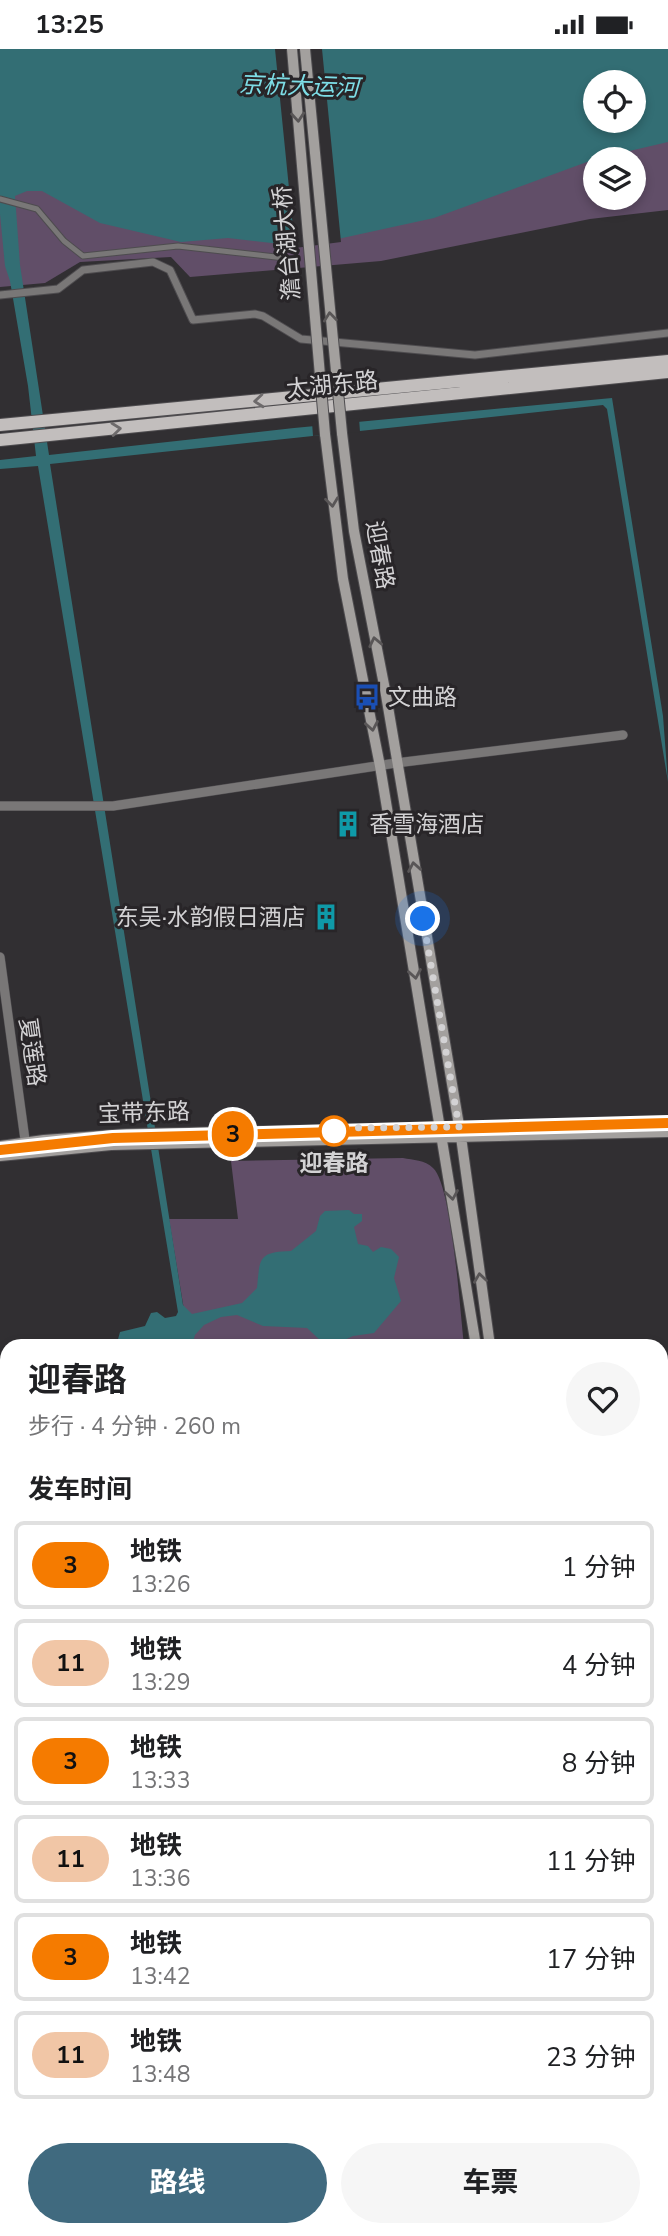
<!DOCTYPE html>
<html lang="zh">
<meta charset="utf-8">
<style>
:root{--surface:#fff;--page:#f6f6f6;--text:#202124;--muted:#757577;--line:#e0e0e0;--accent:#406a7f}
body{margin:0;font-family:"Nunito Sans","Noto Sans SC",sans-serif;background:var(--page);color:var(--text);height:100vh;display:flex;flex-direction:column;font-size:26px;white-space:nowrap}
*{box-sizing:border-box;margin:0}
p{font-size:23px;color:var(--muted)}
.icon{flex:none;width:38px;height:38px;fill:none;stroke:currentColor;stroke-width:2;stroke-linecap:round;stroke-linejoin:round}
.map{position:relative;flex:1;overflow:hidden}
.panel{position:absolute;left:0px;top:1290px;width:668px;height:898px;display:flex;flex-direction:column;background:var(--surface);border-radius:21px 21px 0 0;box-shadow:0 4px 10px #0003}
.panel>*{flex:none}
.badge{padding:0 14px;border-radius:23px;font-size:24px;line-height:46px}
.tools{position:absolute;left:583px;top:21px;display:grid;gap:14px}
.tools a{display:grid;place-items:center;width:63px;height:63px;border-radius:50%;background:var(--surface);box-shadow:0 4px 10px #0003;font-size:35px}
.you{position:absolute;width:35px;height:35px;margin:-18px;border:5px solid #fff;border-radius:50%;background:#1a73e8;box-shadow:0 0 0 10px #1a73e833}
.map>.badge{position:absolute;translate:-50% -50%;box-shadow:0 0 0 4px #fff}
h2{padding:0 28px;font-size:26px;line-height:63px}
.round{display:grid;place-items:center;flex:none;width:74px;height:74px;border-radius:37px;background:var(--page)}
.head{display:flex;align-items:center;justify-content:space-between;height:119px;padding:0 28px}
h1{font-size:33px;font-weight:700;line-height:52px}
.button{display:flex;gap:14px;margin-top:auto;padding:14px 28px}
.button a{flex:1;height:80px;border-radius:42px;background:var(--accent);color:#fff;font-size:28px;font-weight:700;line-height:80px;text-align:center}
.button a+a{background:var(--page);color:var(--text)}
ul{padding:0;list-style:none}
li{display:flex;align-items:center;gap:21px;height:88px;margin:0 14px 10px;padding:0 14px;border:4px solid var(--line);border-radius:10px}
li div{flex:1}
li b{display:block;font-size:26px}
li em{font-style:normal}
li .badge{min-width:77px;font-weight:700;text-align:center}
.status{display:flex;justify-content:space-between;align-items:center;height:49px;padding:0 35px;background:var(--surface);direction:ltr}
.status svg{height:19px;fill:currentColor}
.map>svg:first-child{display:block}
.green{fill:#614e68;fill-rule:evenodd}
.water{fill:#336e74;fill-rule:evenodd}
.pier{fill:#312f32}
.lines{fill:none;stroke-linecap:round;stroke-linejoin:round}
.pedestrian-casing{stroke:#4e4c4f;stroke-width:7}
.minor-casing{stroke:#4e4c4f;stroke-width:9}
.tertiary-casing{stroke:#4e4c4f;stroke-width:10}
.secondary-casing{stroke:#4e4c4f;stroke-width:12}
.primary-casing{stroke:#4e4c4f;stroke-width:14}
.pedestrian{stroke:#797777;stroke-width:5}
.minor{stroke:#797777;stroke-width:7}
.tertiary{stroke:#797777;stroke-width:9}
.secondary{stroke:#a3a09e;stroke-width:10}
.primary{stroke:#c2bebd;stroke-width:12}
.secondary-bridge-casing{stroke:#4e4c4f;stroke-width:12;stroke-linecap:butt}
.secondary-bridge{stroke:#a3a09e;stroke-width:10}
.oneway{stroke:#595657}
.oneway2{stroke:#6d6a6b}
.line-casing{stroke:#fff;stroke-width:16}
.line{stroke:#f57b00;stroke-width:10}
.walk{stroke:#d3d2d4;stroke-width:7;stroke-dasharray:0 12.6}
.stop-dot{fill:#fff;stroke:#f57b00;stroke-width:3.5}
.labels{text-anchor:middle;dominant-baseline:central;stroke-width:6;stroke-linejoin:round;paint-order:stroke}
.street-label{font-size:23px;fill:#d3d2d4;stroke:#282528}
.poi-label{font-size:23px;fill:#d3d2d4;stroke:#282528;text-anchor:start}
.stop-label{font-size:23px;font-weight:bold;fill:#d3d2d4;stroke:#282528}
.water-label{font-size:24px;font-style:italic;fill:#7ddde6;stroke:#282528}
</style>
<div class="status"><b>13:25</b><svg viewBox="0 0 49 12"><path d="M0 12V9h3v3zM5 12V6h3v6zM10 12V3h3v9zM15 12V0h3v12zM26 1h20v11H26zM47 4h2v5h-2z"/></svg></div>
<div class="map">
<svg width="668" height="2187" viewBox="0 0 668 2187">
<rect width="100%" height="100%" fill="#312f32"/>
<path class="green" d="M 0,0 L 202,140 L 668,64 L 668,161 L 590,170 L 381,212 L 190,228 L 171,208 L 80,213 L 45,234 L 0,238 ZM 595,110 L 634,110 L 634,149 L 595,149 Z
M 403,1109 C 413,1111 425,1111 433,1119 C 452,1136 460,1263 464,1295 L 190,1297 L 169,1170 L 238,1170 L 231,1112 Z
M 116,2181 L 197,2181 L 198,2187 L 117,2187 Z
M 370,2181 L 436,2181 L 438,2187 L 350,2187 Z
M 457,2181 L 553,2181 L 553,2187 L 458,2187 Z"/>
<path class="water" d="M 0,0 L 668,0 L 668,93 L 595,110 L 434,169 L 324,193 L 289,196 L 228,189 L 181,193 L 100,174 L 42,142 L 27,142 L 15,147 L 20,216 L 49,406 L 294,379 L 612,349 L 663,667 L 668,733 L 607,360 L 603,356 L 50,415 L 183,1256 L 192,1265 L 242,1254 L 257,1239 C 260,1209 258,1203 291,1202 L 316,1182 L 320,1167 L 325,1162 L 349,1161 L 354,1165 L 362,1165 L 362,1172 L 354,1178 L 358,1195 L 368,1197 L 373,1203 L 381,1198 L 391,1200 L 399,1208 L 394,1229 L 401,1252 L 374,1284 L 353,1287 L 333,1296 L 320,1291 L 307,1279 L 263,1277 L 237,1266 L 221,1268 L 204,1276 L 195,1286 L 192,1297 L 117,1294 L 120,1283 L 145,1277 L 151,1264 L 157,1263 L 165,1269 L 176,1267 L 178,1263 L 38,417 L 0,420 L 0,411 L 36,407 L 28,337 L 10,232 L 5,217 L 0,165 ZM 595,33 L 634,33 L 634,72 L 595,72 Z"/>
<path class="pier" d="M 275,0 L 322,0 L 341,193 L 295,199 Z
M 359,369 L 360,383 L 313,387 L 312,373 Z"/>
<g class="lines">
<g class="pedestrian-casing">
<path id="pedestrian" d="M 0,150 L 37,160 L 64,192 L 83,207 L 178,197 L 293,210"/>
</g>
<g class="minor-casing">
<path id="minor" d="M 0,246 L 58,240 L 83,221 L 153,213 L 170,221 L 193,271 L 255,265 L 263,267 L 301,290 L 475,306 L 668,284
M 0,1512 L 7,1511"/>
</g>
<g class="tertiary-casing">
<path id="tertiary" d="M 0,757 L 113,757 L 396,714 L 623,686
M 0,908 L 26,1098
M 0,1599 L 7,1625
M 662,1886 L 668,1917
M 662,2101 L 668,2100
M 97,2180 L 97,2187
M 303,2187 L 323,2180"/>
</g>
<g class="secondary-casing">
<path id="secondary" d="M 342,384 L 354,482 L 386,646 L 461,1088 L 490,1297
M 325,385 L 343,530 L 380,717 L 476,1297
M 0,1097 L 44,1091 L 127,1085 L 668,1074
M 0,1107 L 111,1096 L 668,1083
M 662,1766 L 668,1765
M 662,1778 L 668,1778
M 0,1841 L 7,1840
M 0,1851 L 7,1850
M 598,2180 L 599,2187
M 609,2180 L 609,2187"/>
</g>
<g class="primary-casing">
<path id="primary" d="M 0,376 L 668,312
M 0,391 L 668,323"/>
</g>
<use href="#pedestrian" class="pedestrian"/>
<use href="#minor" class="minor"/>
<use href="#tertiary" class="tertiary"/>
<use href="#secondary" class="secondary"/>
<use href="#primary" class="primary"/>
<g class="secondary-bridge-casing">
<path id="secondary-bridge" d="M 292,0 L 325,385
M 305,0 L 342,384"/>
</g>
<use href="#secondary-bridge" class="secondary-bridge"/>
</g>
<defs><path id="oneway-chevron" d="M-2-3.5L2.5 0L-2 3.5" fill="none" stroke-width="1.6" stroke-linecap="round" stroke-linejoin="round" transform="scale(1.75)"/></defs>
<g class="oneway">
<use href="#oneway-chevron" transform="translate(298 68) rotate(85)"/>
<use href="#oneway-chevron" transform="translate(330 268) rotate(-96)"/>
<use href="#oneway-chevron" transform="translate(332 453) rotate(83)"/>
<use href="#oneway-chevron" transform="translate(375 593) rotate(-102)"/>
<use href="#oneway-chevron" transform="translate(372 677) rotate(80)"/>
<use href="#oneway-chevron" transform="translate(414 818) rotate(-100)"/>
<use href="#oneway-chevron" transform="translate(415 925) rotate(80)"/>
<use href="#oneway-chevron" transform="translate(452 1146) rotate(81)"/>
<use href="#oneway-chevron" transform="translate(480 1229) rotate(-98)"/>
</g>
<g class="oneway2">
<use href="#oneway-chevron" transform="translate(259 352) rotate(175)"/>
<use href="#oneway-chevron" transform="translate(116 380) rotate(-6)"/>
</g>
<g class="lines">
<g class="line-casing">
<path id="line" d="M 0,1101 L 113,1089 L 668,1074"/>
</g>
<use href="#line" class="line"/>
<path class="walk" d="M 334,1082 L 340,1079 L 459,1078 L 423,870"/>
</g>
<defs>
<g id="bus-bare" transform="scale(2.1)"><path d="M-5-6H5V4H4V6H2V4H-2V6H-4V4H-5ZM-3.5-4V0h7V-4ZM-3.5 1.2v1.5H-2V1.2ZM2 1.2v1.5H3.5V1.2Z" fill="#1a4fb4" stroke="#282528" stroke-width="2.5" paint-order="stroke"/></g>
<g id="building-bare" transform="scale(2.1)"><path d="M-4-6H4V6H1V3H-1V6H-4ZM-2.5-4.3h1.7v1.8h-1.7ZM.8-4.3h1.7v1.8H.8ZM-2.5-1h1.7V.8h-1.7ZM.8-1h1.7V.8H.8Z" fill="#0f9aa8" stroke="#282528" stroke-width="2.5" paint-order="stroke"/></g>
</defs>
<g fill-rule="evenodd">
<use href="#bus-bare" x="367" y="648"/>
<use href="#building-bare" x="348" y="775"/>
<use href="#building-bare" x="326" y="868"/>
</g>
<circle class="stop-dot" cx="334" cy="1082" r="14"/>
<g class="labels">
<g class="street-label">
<text transform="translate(287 194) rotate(-95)">澹台湖大桥</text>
<text transform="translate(332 336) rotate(-6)">太湖东路</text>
<text transform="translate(380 506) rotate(80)">迎春路</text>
<text transform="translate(32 1003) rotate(82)">夏莲路</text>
<text transform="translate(144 1064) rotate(-2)">宝带东路</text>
</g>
<g class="poi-label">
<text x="388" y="648">文曲路</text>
<text x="369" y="775">香雪海酒店</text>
<text x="305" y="868" text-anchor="end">东吴·水韵假日酒店</text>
</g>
<g class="stop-label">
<text x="334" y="1114">迎春路</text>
</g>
<g class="water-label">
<text transform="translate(299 37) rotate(2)">京杭大运河</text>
</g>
</g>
</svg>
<div class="tools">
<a><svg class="icon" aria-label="locate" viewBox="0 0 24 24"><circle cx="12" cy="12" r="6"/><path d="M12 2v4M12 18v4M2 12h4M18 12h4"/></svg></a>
<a><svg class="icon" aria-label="layers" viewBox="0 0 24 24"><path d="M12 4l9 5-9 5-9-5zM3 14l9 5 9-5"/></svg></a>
</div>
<div class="you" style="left:423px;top:870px"></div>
<b class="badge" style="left:233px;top:1085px;background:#f57b00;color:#111">3</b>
<section class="panel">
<div class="head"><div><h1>迎春路</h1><p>步行 · 4 分钟 · 260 m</p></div><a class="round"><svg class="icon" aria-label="heart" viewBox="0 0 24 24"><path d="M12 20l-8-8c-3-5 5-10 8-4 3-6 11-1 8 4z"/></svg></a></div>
<h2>发车时间</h2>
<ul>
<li><span class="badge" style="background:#f57b00;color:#111">3</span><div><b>地铁</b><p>13:26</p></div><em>1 分钟</em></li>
<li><span class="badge" style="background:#f1c6a6;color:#111">11</span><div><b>地铁</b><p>13:29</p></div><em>4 分钟</em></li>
<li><span class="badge" style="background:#f57b00;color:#111">3</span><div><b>地铁</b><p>13:33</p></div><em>8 分钟</em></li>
<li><span class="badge" style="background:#f1c6a6;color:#111">11</span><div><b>地铁</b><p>13:36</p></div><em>11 分钟</em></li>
<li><span class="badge" style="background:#f57b00;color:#111">3</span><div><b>地铁</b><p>13:42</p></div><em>17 分钟</em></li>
<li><span class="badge" style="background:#f1c6a6;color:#111">11</span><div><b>地铁</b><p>13:48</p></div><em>23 分钟</em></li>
</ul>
<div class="button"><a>路线</a><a>车票</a></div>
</section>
</div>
